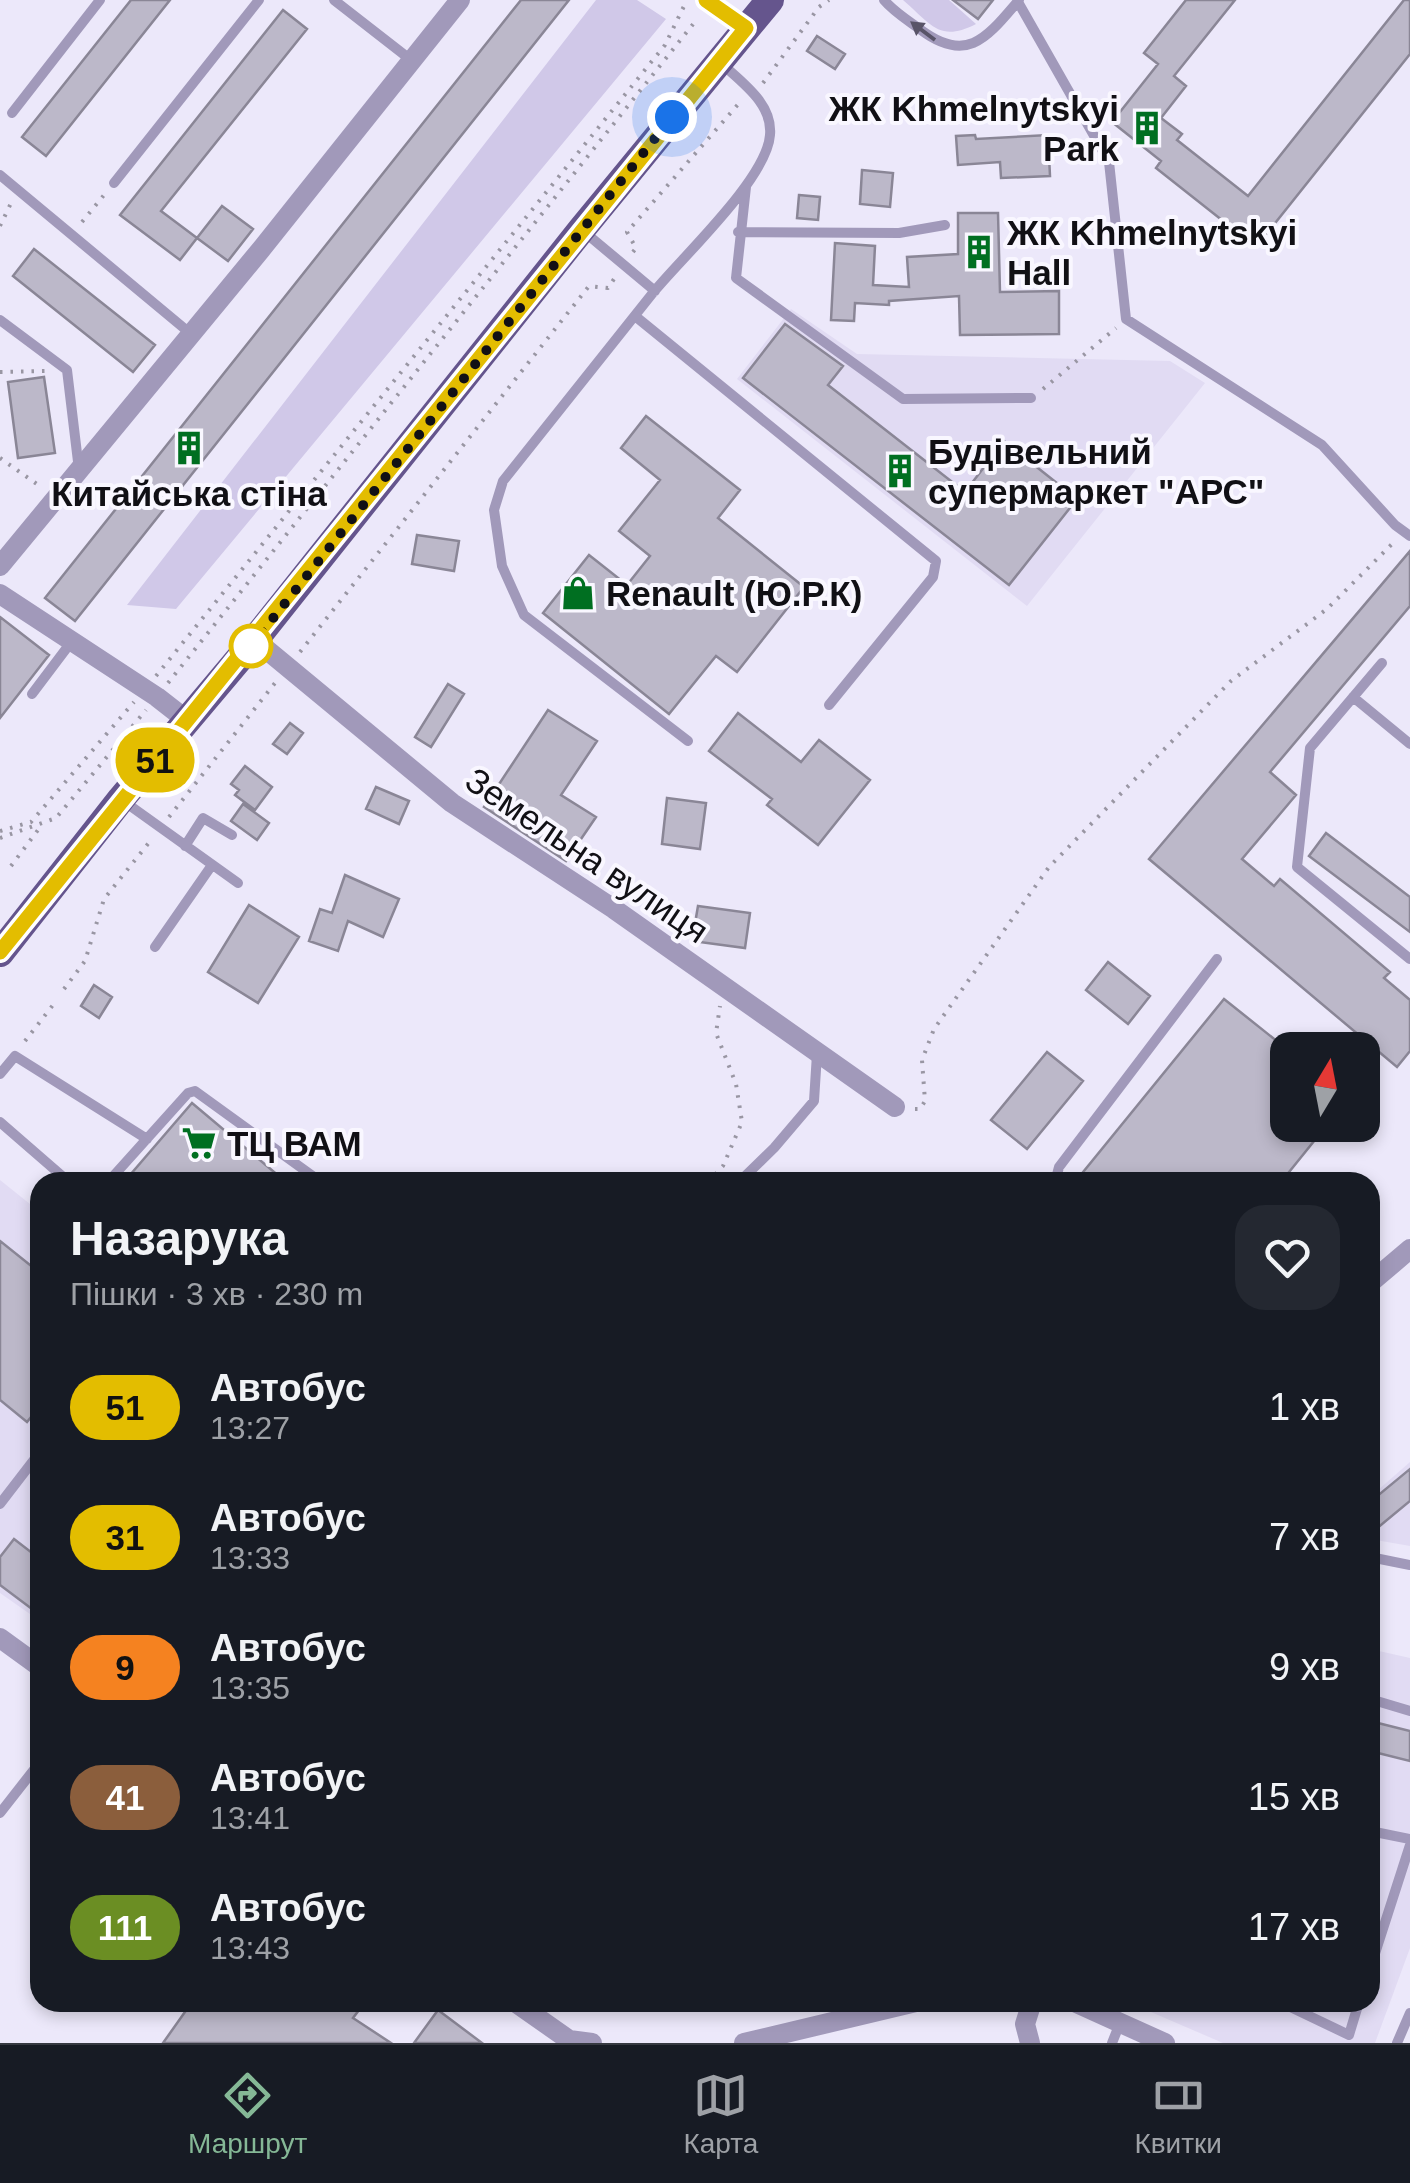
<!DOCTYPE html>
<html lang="uk">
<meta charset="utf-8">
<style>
:root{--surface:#171b24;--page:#242831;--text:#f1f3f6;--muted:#9ea1a6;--line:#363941;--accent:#85b896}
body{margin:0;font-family:Helvetica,sans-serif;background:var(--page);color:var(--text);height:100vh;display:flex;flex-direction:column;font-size:38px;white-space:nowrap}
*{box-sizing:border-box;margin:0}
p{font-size:32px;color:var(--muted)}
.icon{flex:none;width:55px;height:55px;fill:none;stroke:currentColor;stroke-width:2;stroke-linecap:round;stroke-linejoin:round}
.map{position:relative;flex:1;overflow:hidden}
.details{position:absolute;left:30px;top:1172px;width:1350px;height:840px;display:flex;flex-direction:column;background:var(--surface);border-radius:30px;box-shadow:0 5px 15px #0003}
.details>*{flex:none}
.badge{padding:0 20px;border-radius:32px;font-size:35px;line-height:65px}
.needle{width:65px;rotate:10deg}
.fabs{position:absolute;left:1270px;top:1032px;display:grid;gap:20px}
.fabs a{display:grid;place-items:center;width:110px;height:110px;border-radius:20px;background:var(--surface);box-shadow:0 5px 15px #0003;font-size:50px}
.you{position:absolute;width:50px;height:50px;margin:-25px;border:8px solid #fff;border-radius:50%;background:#1a73e8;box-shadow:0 0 0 15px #1a73e833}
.map>.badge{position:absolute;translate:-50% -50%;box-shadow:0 0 0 5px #fff}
.round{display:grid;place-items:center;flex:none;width:105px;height:105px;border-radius:30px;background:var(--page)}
.overview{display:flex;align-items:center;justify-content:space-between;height:170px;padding:0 40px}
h1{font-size:48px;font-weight:700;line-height:75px}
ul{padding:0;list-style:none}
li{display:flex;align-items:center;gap:30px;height:130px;padding:0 40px}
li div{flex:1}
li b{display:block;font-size:38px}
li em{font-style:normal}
li .badge{min-width:110px;font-weight:700;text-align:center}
.tab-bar{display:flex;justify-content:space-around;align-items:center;height:140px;border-top:2px solid var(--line);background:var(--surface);font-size:28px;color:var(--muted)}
.tab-bar a{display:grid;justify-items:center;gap:5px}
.tab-bar .current{color:var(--accent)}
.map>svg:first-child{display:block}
.built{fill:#e1dbf3}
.green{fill:#d0c8e8}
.building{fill:#bcb8c9;stroke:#8a8696;stroke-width:2.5}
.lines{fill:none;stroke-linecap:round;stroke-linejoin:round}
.path{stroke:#9996a3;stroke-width:4;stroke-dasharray:2.5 8;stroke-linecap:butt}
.service{stroke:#a199ba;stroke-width:10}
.minor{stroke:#a199ba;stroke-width:20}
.primary{stroke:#65558d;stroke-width:28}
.oneway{fill:#595468}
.line-casing{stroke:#fff;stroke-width:22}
.line{stroke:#e3bd00;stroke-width:15}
.walk{stroke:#111015;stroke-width:10;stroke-dasharray:0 18}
.stop-dot{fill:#fff;stroke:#e3bd00;stroke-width:5}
.labels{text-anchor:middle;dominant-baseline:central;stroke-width:8;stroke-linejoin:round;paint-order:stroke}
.poi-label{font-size:35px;font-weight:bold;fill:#111015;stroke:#f9f7ff;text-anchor:start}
.street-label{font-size:35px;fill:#111015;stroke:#f9f7ff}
</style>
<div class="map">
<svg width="1410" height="2043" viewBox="0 0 1410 2043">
<rect width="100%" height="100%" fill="#ece8fa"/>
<path class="built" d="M 791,309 L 857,354 L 1170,361 L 1205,383 L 1027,606 L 737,379 Z
M 0,1180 L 40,1212 L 40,1621 L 0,1593 Z
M 1410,1462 L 1410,1546 L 1370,1539 L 1370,1497 Z
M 1370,1649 L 1410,1658 L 1410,1948 L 1375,2043 L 1223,2043 L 1130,2003 L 1370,2002 Z"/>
<path class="green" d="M 596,0 L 637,0 L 666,19 L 176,609 L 127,605 Z
M 903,0 L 949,0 L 976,24 C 939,43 931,24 903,0 Z"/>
<path class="building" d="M 131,0 L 170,0 L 46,156 L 22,137 Z
M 521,0 L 569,0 L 75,621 L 45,598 Z
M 953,0 L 993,0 L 978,19 Z
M 1186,0 L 1235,0 L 1174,76 L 1186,86 L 1161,118 L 1182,134 L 1177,140 L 1248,196 L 1404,0 L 1410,0 L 1410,54 L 1256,247 L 1156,168 L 1161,161 L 1112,122 L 1158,64 L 1144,53 Z
M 283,10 L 307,29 L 161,211 L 197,238 L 180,260 L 120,215 Z
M 817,36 L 845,54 L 835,69 L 807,51 Z
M 975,135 L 976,139 L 1048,135 L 1050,176 L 1001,178 L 1000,162 L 958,165 L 956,136 Z
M 862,170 L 893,173 L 890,207 L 860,204 Z
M 799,195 L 820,197 L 818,220 L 797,218 Z
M 222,206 L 253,229 L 228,261 L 197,238 Z
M 958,213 L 998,213 L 1000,292 L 1059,291 L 1059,334 L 960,335 L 959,296 L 889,301 L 889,305 L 855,303 L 854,321 L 831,320 L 835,243 L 875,246 L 873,285 L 909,287 L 907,257 L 958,254 Z
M 34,249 L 155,345 L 133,372 L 13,276 Z
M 785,324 L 843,366 L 828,385 L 965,492 L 1004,441 L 1077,499 L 1009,585 L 743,378 Z
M 44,377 L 55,453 L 18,458 L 8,382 Z
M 646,416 L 740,490 L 718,518 L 804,587 L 737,672 L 716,656 L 669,714 L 543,613 L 589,555 L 627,585 L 650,556 L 619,531 L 660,480 L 621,448 Z
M 417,535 L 459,541 L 454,571 L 412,564 Z
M 1410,551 L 1410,606 L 1270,772 L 1296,795 L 1242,859 L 1274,886 L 1280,879 L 1390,972 L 1384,978 L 1410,1000 L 1410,1051 L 1397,1067 L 1149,859 Z
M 0,617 L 49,655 L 0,718 Z
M 448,684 L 464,694 L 431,747 L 415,737 Z
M 548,710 L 597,741 L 561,795 L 596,817 L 566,861 L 484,807 Z
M 738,713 L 801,762 L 819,740 L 870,780 L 818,845 L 767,805 L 772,799 L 709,751 Z
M 290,723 L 303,733 L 287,754 L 273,744 Z
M 245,766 L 272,787 L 255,810 L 235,795 L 239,790 L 231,784 Z
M 376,787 L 409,801 L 399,824 L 366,809 Z
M 667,798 L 706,803 L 700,849 L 662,844 Z
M 243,804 L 269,823 L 257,840 L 231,821 Z
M 1326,833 L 1410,897 L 1410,932 L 1309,856 Z
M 345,875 L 399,899 L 383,937 L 348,921 L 338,951 L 309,941 L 320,909 L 332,913 Z
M 249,905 L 299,937 L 258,1003 L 208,972 Z
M 698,906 L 750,913 L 745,948 L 692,941 Z
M 1108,962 L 1150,996 L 1128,1024 L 1086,990 Z
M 94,985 L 112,997 L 99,1018 L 81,1006 Z
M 1224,999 L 1288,1050 L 1288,1125 L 1327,1125 L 1281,1182 L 1075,1182 Z
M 1047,1052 L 1083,1081 L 1027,1149 L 991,1120 Z
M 192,1103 L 286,1182 L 124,1182 Z
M 0,1241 L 40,1273 L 40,1406 L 27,1422 L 0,1400 Z
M 1410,1469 L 1410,1501 L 1370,1534 L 1370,1502 Z
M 14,1539 L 40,1559 L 40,1615 L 0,1585 L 0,1557 Z
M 1370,1721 L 1410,1731 L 1410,1761 L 1370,1751 Z
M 192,2002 L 348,2002 L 359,2010 L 353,2018 L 391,2043 L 163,2043 Z
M 438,2010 L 482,2043 L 414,2043 Z"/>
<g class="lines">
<path class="path" d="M 763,83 L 819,7 L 829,0
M 82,222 L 104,195
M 0,226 L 11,203
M 633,252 L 636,248 L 627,232 L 741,101
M 0,372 L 45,371
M 1043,389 L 1116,328
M 0,458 L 41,487
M 300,652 L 589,286 L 608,288 L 616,276
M 156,676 L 665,45 L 687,0
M 168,683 L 698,18
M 169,817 L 275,683
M 0,831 L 31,822 L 134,702
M 0,838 L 56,818 L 146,710
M 11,866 L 41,826
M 64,989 L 85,961 L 104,899 L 151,840
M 25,1041 L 53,1005
M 915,1109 L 920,1109 L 925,1101 L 922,1060 L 934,1029 L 1049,867 L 1231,681 L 1327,609 L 1395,541
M 708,1182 L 723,1166 L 742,1122 L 736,1084 L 716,1033 L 720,1006"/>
<path class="service" d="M 334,0 L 411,60
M 884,0 C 894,12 909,21 921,30 C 968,65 988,36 1019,0
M 1018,2 L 1109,162 L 1126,319 L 1322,445 L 1395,525 L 1410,536
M 12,113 L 100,0
M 0,175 L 191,334
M 114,183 L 259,0
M 746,187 L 736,278 L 903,399 L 1031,398
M 582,230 L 655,291
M 738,232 L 899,233 L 945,225
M 635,316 L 936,561 L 933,577 L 829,705
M 0,320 L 67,370 L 79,470
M 1382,663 L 1310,748 L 1297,867 L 1410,959
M 32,694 L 72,641
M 1353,697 L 1410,744
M 688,741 L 524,615 L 502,566 L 494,510 L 503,481 C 553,419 602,356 652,294 C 681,258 767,179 770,135 C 773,103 741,82 720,62
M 122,800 L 238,883
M 185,846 L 203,818 L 232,835
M 155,947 L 212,865
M 0,1074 L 15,1056 L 147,1139
M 0,1122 L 69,1182
M 108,1182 L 188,1093 L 195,1091 L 321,1182
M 739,1182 L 774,1148 L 814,1101 L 817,1054
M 1055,1182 L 1059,1167 L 1217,959
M 0,1504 L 40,1452
M 1370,1557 L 1410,1565
M 1370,1699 L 1410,1711
M 0,1813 L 40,1762
M 1370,1831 L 1410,1839
M 1370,1969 L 1410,1845
M 1280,2002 L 1349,2035 L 1359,2002
M 1112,2043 L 1120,2023
M 1397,2043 L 1410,2013"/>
<path class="minor" d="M 707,0 L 746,28
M 0,566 L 263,247 L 460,0
M 0,594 L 157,697 L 189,722
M 255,640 L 452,803 L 614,909 L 895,1107
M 1370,1283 L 1410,1249
M 0,1638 L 40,1667
M 515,2002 L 569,2040 L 592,2043
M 1074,2002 L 1165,2043
M 744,2043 L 916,2002
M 1030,2043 L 1025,2024 L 1032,2002"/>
<path class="primary" d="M 0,953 L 121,799 L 249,647 L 581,230 L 770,0"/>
</g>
<defs><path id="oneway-solid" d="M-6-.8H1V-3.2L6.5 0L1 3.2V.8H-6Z" transform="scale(2.5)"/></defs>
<use class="oneway" href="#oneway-solid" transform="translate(923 31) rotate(-143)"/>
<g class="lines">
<g class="line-casing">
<path id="line" d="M 0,952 L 746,28 L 706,0"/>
</g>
<use href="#line" class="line"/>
<path class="walk" d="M 251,646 L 672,117"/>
</g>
<defs>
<g id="building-bare" transform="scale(2.7)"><path d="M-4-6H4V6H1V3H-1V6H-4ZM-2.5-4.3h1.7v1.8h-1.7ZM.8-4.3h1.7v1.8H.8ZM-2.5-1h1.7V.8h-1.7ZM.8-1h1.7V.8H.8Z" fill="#006f21" stroke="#f9f7ff" stroke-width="2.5" paint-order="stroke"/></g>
<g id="shop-bare" transform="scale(2.7)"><path d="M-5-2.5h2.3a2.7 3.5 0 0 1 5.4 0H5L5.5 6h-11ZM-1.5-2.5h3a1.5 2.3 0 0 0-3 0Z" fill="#006f21" stroke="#f9f7ff" stroke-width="2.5" paint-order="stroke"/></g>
<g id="supermarket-bare" transform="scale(2.7)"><path d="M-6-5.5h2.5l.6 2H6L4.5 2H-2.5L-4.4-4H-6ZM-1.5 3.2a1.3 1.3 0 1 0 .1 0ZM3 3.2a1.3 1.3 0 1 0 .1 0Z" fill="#006f21" stroke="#f9f7ff" stroke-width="2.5" paint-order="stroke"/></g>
</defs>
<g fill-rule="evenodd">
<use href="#building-bare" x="1147" y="128"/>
<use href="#building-bare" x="979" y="252"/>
<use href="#building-bare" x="189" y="448"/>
<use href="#building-bare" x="900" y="471"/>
<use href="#shop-bare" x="578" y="593"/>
<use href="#supermarket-bare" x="199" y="1143"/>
</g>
<circle class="stop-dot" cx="251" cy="646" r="20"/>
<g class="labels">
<g class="poi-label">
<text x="1119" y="108" text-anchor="end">ЖК Khmelnytskyi<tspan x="1119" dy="40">Park</tspan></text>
<text x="1007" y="232">ЖК Khmelnytskyi<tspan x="1007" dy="40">Hall</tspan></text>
<text x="928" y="451">Будівельний<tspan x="928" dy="40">супермаркет "АРС"</tspan></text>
<text x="189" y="493" text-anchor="middle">Китайська стіна</text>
<text x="606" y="593">Renault (Ю.Р.К)</text>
<text x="227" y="1143">ТЦ ВАМ</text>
</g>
<g class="street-label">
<text transform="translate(587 855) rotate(34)">Земельна вулиця</text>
</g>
</g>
</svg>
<div class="fabs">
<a><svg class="needle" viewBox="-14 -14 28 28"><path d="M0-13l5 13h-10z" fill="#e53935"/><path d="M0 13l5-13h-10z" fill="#9ea1a6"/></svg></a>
</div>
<div class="you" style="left:672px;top:117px"></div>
<b class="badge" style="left:155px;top:760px;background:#e3bd00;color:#111">51</b>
<section class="details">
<div class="overview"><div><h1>Назарука</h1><p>Пішки · 3 хв · 230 m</p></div><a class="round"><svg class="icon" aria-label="heart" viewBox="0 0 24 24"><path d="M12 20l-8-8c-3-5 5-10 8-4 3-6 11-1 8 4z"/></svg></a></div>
<ul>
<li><span class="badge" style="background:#e3bd00;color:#111">51</span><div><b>Автобус</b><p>13:27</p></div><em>1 хв</em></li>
<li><span class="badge" style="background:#e3bd00;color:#111">31</span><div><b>Автобус</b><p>13:33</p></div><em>7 хв</em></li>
<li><span class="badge" style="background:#f58220;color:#111">9</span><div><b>Автобус</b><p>13:35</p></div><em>9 хв</em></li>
<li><span class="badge" style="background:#8b5e3c;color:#fff">41</span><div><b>Автобус</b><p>13:41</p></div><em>15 хв</em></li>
<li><span class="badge" style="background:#6b8e23;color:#fff">111</span><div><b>Автобус</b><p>13:43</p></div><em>17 хв</em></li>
</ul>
</section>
</div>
<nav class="tab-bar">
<a class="current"><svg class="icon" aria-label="directions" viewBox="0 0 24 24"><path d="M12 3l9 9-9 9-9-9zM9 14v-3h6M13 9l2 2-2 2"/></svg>Маршрут</a>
<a><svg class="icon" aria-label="map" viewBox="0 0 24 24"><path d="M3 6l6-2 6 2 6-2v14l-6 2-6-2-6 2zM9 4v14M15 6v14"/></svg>Карта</a>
<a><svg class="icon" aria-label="tickets" viewBox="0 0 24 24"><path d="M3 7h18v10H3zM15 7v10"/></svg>Квитки</a>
</nav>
